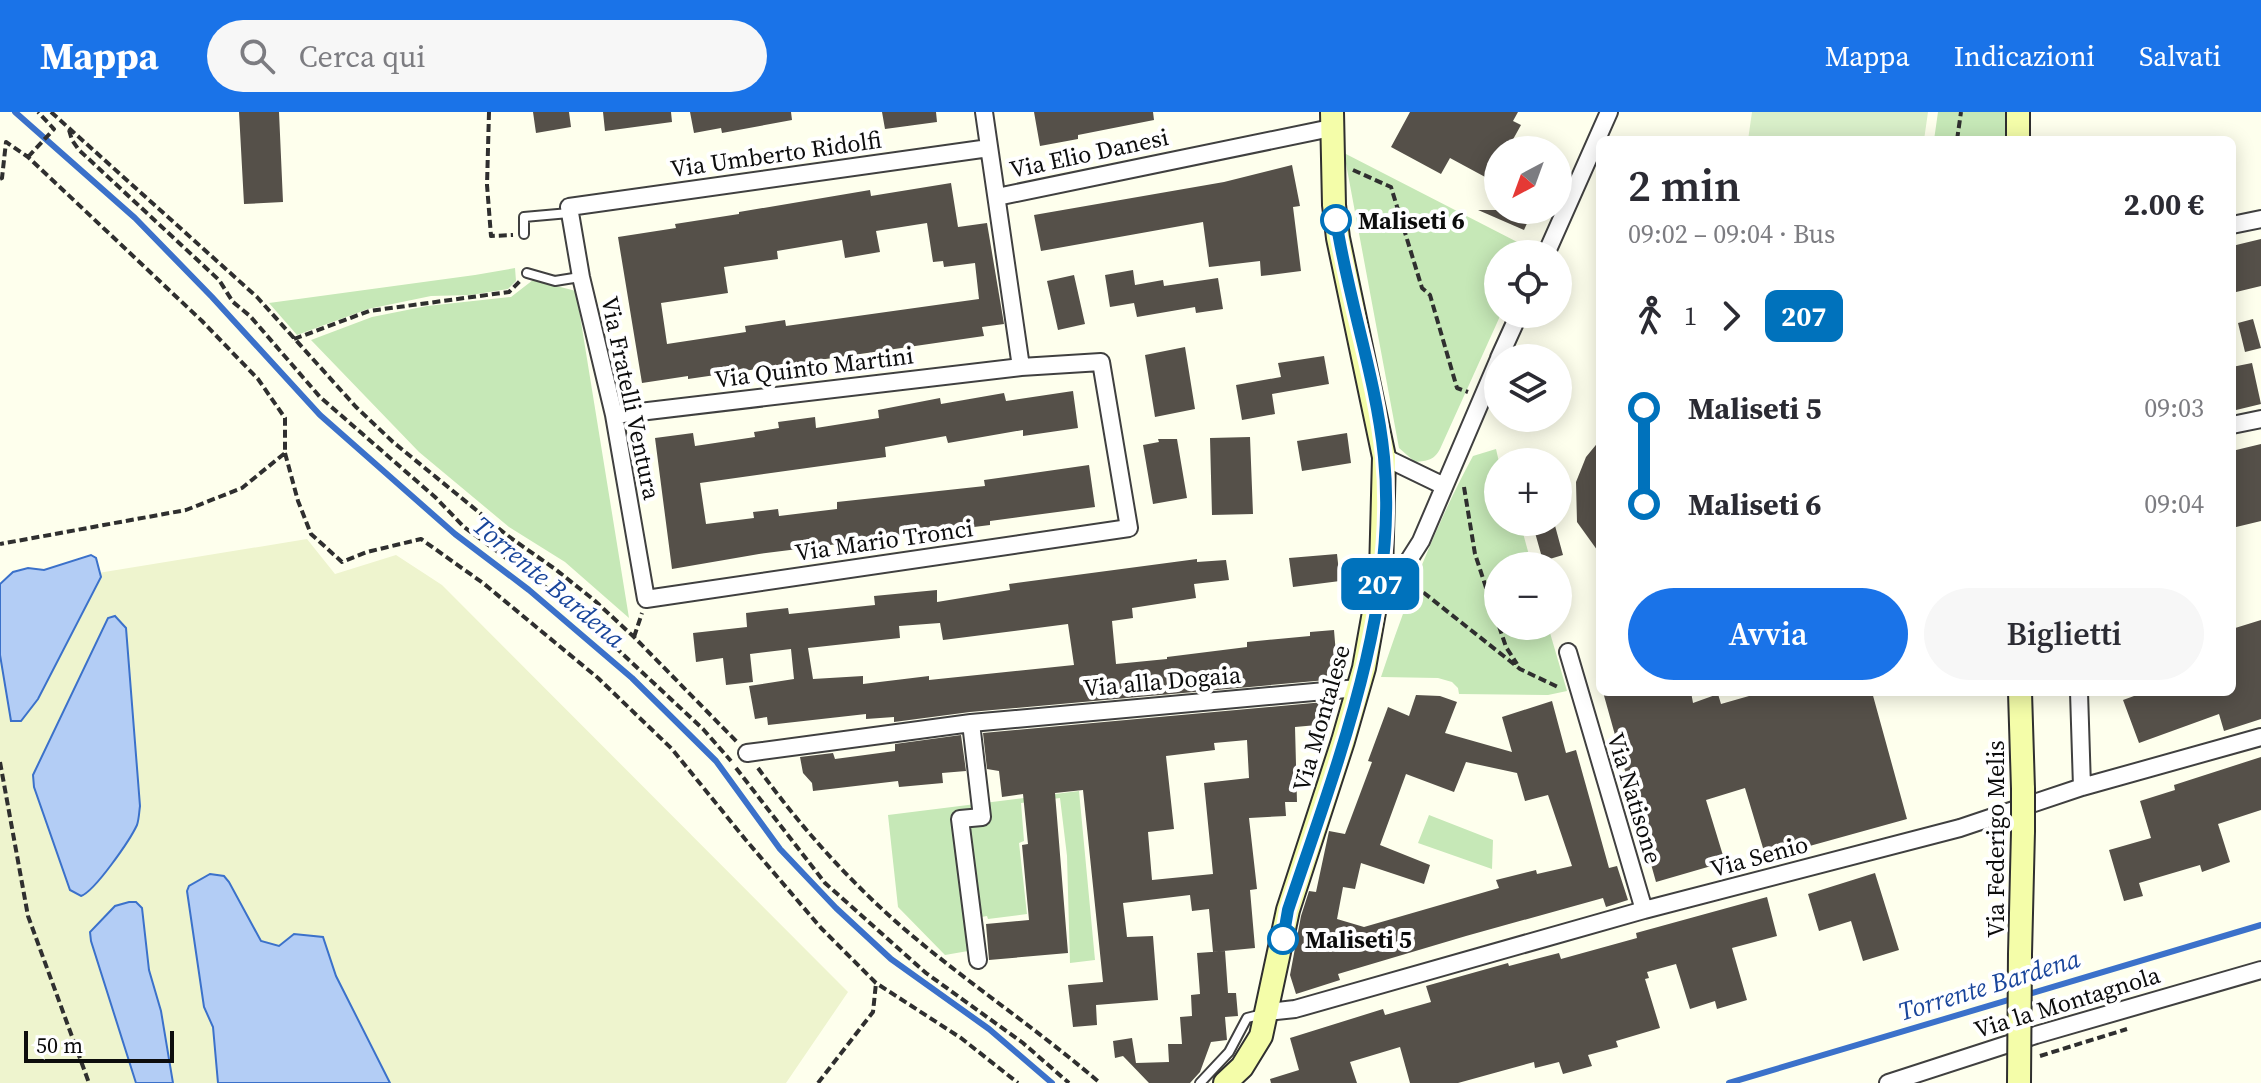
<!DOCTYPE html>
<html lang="it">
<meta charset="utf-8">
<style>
:root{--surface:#fff;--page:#f7f7f7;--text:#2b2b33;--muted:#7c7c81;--accent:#1a73e8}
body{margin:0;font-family:"Source Serif 4",serif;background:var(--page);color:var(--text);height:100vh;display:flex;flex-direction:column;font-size:30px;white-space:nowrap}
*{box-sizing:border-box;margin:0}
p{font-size:26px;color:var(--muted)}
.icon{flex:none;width:44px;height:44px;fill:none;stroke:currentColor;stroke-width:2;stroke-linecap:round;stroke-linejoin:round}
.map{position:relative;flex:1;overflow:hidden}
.details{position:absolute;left:1596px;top:24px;width:640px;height:560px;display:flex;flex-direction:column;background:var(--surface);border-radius:12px;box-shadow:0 4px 20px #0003}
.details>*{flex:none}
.badge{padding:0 16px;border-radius:12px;font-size:28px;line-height:52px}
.needle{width:52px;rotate:221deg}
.fabs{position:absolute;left:1484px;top:24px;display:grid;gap:16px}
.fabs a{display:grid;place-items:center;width:88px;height:88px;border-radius:50%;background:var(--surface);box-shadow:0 4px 20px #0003;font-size:40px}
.scale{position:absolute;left:24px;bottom:20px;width:150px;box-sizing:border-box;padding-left:8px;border:4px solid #0d0d0d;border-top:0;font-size:22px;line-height:28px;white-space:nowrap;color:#0d0d0d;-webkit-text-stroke:6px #fff;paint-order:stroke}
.map>.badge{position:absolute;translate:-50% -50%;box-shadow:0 0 0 4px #fff}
.legs{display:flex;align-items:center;gap:12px;height:88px;padding:0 32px;font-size:26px}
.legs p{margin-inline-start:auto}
.head{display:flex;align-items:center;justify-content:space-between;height:136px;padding:0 32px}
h1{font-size:44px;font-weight:600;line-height:60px}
.action{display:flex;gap:16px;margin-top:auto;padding:16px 32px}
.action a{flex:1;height:92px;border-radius:48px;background:var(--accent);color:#fff;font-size:32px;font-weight:600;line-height:92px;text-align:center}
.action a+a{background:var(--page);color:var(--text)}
ul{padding:0 32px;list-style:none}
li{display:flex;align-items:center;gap:28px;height:96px;font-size:30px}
li i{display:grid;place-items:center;width:12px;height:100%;margin:0 10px;background:currentColor}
li i::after{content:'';width:20px;height:20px;margin:-10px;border:6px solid;border-radius:50%;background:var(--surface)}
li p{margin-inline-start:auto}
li:first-child i{background:linear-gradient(#0000 50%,currentColor 0)}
li:last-child i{background:linear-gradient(currentColor 50%,#0000 0)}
header{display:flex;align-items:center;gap:48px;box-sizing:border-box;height:112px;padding:0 40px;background:var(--accent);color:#fff}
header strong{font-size:38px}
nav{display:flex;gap:44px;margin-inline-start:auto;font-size:28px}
.search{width:560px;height:72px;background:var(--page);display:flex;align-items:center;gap:20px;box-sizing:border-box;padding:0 28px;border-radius:44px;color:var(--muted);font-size:30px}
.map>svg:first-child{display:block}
.farmland{fill:#eef4ce}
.green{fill:#c6e8b7}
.pitch{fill:#d9efc9}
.water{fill:#b3cdf5;stroke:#3b71ca;stroke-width:2}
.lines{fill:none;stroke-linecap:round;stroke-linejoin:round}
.stream{stroke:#3b71ca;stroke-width:6}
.building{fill:#555049;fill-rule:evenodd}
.lane-casing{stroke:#404040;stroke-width:12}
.street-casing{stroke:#404040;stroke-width:20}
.secondary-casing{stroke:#2f2f2f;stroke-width:26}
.path{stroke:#2f2f2f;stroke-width:4;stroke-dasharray:8 4;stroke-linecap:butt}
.lane{stroke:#fff;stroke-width:8}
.street{stroke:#fff;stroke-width:16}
.secondary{stroke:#f4fda9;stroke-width:22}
.secondary-bridge-casing{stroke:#2f2f2f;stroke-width:26;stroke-linecap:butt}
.secondary-bridge{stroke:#f4fda9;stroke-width:22}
.line-1-casing{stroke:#fff;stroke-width:18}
.line-1{stroke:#0072bc;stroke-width:12}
.stop-1-dot{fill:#fff;stroke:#0072bc;stroke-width:4}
.labels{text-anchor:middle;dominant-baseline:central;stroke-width:8;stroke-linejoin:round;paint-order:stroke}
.street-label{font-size:24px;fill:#0d0d0d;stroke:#fff}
.stop-label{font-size:24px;font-weight:bold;fill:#0d0d0d;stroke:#fff;text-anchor:start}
.water-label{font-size:26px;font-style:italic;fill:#19459b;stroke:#fff}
</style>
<header>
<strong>Mappa</strong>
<div class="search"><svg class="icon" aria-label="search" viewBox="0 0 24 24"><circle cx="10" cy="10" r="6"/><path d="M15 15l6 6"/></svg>Cerca qui</div>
<nav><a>Mappa</a><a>Indicazioni</a><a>Salvati</a></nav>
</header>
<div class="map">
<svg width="2261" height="971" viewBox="0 0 2261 971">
<rect width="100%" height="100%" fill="#feffed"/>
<path class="farmland" d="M 307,427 L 335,462 L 396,443 L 442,473 L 848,880 L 786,971 L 0,971 L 0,477 Z"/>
<path class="green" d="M 1938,0 L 2006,0 L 2006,28 L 1934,28 Z
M 1344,41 L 1529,136 L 1527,142 L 1498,142 L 1498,202 L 1501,202 L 1440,337 C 1434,348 1428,349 1415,350 L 1399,336 Z
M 515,156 L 516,169 L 508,177 L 471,183 L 431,184 L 368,197 L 297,223 L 269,191 L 475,163 Z
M 533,168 L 576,179 L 629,506 L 565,450 L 509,415 L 419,340 L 311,228 L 372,205 L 427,194 L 511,185 Z
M 1496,337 L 1499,350 L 1498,410 L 1520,410 L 1532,454 L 1498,454 L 1498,514 L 1548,514 L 1567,579 L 1548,583 L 1459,582 L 1458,576 L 1452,570 L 1438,566 L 1381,565 C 1406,490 1435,414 1473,344 Z
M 1079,679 L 1095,848 L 1070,851 L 1067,744 L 1060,686 L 1021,691 L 1024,729 L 1019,731 L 1027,802 L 988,807 L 987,804 L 965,808 L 968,839 L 945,843 L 898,795 L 888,703 Z
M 1429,703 L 1493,728 L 1492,757 L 1418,731 Z"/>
<path class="pitch" d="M 1752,0 L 1928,0 L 1924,28 L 1748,28 Z"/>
<path class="water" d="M 91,443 L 96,446 L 101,465 L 38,587 L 21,609 L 11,609 L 0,543 L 0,472 L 13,460 L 28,456 L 44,458 Z
M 115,504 L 126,516 L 140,694 C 139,701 139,707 137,713 C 130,728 95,779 81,784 L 70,778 L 34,675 L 33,663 L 108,506 Z
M 210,762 L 224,764 L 229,770 L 261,829 L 279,834 L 294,822 L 323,825 L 336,864 L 390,971 L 218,971 L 213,915 L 204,895 L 187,779 L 189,774 Z
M 129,790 L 136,790 L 142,796 L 149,858 L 161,899 L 173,971 L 136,971 L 91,829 L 90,820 L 115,794 Z"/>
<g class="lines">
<path class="stream" d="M 15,0 L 135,106 L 212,185 L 320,303 L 455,422 L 529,478 L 632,566 L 716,649 L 780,737 L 836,796 L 891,847 L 989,917 L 1052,971
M 1729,971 L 2261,813"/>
</g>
<path class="building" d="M 239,0 L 279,0 L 283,90 L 244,92 Z
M 533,0 L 569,0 L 571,15 L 536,21 Z
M 603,0 L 671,0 L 672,10 L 605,19 Z
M 690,0 L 791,0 L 792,8 L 722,21 L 721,16 L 694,21 Z
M 882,0 L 936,0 L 937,10 L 885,17 Z
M 1034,0 L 1153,0 L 1154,8 L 1078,23 L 1078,27 L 1040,34 Z
M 1410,0 L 1518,0 L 1513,9 L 1521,13 L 1511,31 L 1507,29 L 1502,38 L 1498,38 L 1498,45 L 1487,66 L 1450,46 L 1441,62 L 1391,35 Z
M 1292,53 L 1300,94 L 1293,95 L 1301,159 L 1261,164 L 1260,149 L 1209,155 L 1203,110 L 1041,139 L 1034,103 L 1224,70 Z
M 951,71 L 958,115 L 987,111 L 1004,212 L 982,215 L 984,224 L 688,267 L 688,264 L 642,271 L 618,125 L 676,116 L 675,112 L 739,102 L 739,100 L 870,78 L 871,84 ZM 927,111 L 933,150 L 943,149 L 944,155 L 975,151 L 979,187 L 786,214 L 785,208 L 745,214 L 746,220 L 667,232 L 661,191 L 728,181 L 724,155 L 778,147 L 777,139 L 842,128 L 845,146 L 880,140 L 876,119 Z
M 1478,98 L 1533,98 L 1524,118 Z
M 2261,127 L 2261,174 L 2232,181 L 2232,134 Z
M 1133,158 L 1135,173 L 1163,168 L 1164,174 L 1218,166 L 1223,197 L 1196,201 L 1195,195 L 1137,205 L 1134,191 L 1110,195 L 1105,163 Z
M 1074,163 L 1085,212 L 1058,218 L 1047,169 Z
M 2253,207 L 2261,236 L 2245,240 L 2238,211 Z
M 1185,235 L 1195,297 L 1155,305 L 1145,243 Z
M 1324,244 L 1329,272 L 1272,282 L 1275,302 L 1242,308 L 1236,273 L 1281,265 L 1278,251 Z
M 2252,251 L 2261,292 L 2232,299 L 2232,255 Z
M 1073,279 L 1078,316 L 1023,324 L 1023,318 L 948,331 L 946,324 L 885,335 L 886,345 L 700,371 L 706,412 L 754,406 L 753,400 L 778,397 L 779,404 L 837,397 L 837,390 L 985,374 L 984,368 L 1089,353 L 1095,395 L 990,409 L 990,413 L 759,442 L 672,457 L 655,326 L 693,321 L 695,334 L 755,325 L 754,320 L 779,316 L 778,310 L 815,305 L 816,316 L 879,306 L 878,298 L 940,286 L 941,292 L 1004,281 L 1006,289 Z
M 1347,321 L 1351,351 L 1302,359 L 1297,329 Z
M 1250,325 L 1253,402 L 1212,403 L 1210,326 Z
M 1158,327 L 1177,327 L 1187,386 L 1153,392 L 1143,333 L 1159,330 Z
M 1600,328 L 1600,442 L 1577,410 L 1576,370 L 1586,345 Z
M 2261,332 L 2261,409 L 2232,416 L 2232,339 Z
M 1532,410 L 1554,410 L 1563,443 L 1543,449 Z
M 1337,442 L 1340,469 L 1293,475 L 1289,446 Z
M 1197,447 L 1197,450 L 1226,448 L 1229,468 L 1194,472 L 1196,486 L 1132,496 L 1133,506 L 1112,509 L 1116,552 L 1167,547 L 1167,545 L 1247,535 L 1247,530 L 1310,524 L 1310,520 L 1334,518 L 1338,567 L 970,600 L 894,610 L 894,605 L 866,607 L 866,602 L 768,613 L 767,605 L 755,607 L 749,574 L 794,567 L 791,537 L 750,542 L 753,570 L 726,573 L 723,546 L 696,550 L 693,521 L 747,515 L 746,501 L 788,496 L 789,502 L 875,493 L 874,484 L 937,478 L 937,490 L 1010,478 L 1009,472 ZM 940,511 L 943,528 L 1068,512 L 1074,553 L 929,568 L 929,564 L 863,572 L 863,564 L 813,567 L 808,536 L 900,526 L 899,514 Z
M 2261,508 L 2261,607 L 2224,619 L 2219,602 L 2139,631 L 2123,588 L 2145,580 L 2232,580 L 2232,517 Z
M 1603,580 L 1691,580 L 1693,591 L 1718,582 L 1721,592 L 1763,580 L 1872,580 L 1907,707 L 1766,746 L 1745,676 L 1706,688 L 1725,750 L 1656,770 Z
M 1416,583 L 1440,584 L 1457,590 L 1445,621 L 1512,640 L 1502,605 L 1552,589 L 1566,641 L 1576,638 L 1609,756 L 1617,754 L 1628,788 L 1606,795 L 1603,786 L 1466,824 L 1338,862 L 1340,868 L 1296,882 L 1290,863 L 1301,804 L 1309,779 L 1316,780 L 1329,719 L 1345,722 L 1372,650 L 1368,649 L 1388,595 L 1409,604 ZM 1466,650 L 1517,661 L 1525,689 L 1548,683 L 1572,754 L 1537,762 L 1536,758 L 1496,768 L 1499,776 L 1364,815 L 1337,807 L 1343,775 L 1355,777 L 1361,751 L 1424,772 L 1430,753 L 1380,733 L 1406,662 L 1454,680 Z
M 1335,589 L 1328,612 L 1295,615 L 1297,690 L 1285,690 L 1286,704 L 1249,706 L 1257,777 L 1250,778 L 1255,836 L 1213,840 L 1209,797 L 1192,799 L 1190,783 L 1123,791 L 1127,825 L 1153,824 L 1158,888 L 1096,893 L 1097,913 L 1073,915 L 1068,873 L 1103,870 L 1083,678 L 1055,681 L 1068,841 L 989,848 L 986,812 L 1029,808 L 1022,733 L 1028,732 L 1023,682 L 1002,685 L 999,659 L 987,657 L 983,621 ZM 1247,628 L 1249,666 L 1204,671 L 1213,762 L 1152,768 L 1148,720 L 1174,717 L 1166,644 L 1215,638 L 1214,631 Z
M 961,623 L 966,659 L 942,661 L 943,671 L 899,675 L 898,669 L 813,679 L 812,671 L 803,661 L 800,645 L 833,641 L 835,647 L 895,639 L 895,632 Z
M 2261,645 L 2261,698 L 2218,712 L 2230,750 L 2202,760 L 2200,753 L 2139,771 L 2143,784 L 2124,789 L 2109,738 L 2151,726 L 2140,689 L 2175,678 L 2174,673 Z
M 1875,761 L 1899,838 L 1863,849 L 1851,809 L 1819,819 L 1808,782 Z
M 1767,785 L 1777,824 L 1732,836 L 1747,888 L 1717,897 L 1715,889 L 1690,897 L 1676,852 L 1647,860 L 1649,866 L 1645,867 L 1660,916 L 1616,929 L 1618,935 L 1588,943 L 1592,954 L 1563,962 L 1559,950 L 1535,956 L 1534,950 L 1458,971 L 1410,971 L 1400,935 L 1350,950 L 1357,971 L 1271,971 L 1270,967 L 1299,958 L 1290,926 L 1383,897 L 1385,903 L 1431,890 L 1426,874 L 1508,851 L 1509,854 L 1559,841 L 1561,847 L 1637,826 L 1636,821 Z
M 1225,839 L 1228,881 L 1236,881 L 1238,904 L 1225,905 L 1227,928 L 1211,930 L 1200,960 L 1190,971 L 1149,971 L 1123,944 L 1115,946 L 1113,929 L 1132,926 L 1136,951 L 1169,950 L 1168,932 L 1182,932 L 1180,905 L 1192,904 L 1191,883 L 1200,882 L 1197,841 Z"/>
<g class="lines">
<g class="lane-casing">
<path id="lane" d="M 524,122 L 524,105 L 569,101
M 527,161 L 555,169 L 580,165
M 1200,971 L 1229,940 L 1247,906 L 1263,902"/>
</g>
<g class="street-casing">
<path id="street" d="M 984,0 L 1021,255
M 997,85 L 1331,16
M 2232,113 L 2261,107
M 1546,142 L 1609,0
M 1499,246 L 1519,202
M 614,303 L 1021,255 L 1101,250 L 1129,416 L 646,487 L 614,303 L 581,165 L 569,95 L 989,36
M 2232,313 L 2261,307
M 1384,345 L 1444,374
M 1379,478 L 1400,462 L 1421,429 L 1498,249
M 1568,540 L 1644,798
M 2079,580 L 2082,675
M 971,611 L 982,705 L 960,707 L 978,848
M 747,641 L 971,611 L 1358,576
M 1268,900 L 1295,897 L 1644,798 L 1960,716 L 2082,675 L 2261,625
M 1888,971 L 2036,923 L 2261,858"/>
</g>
<g class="secondary-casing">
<path id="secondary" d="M 2018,28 L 2018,0
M 2020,580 L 2023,677
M 2020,842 L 2023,719
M 1225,971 L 1242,955 L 1261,924 L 1288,798 L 1343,629 L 1364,556 L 1381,461 L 1384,345 L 1338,126 L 1334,93 L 1332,0"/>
</g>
<path class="path" d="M 51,0 L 257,185 L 356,295 L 393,330 L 508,424 L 555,457 L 594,488 L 634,525 L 737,630
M 489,0 L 487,73 L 491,124 L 513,123
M 69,18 L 72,28 L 79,38 L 219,168 L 233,190 L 250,204 L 320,285 L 435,385 L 464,415 L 570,493 L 703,617 L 731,649
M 1957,28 L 1961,0
M 28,45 L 54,17 L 38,0
M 1353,58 L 1391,75 L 1422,176 L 1430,183 L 1457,276 L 1468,280
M 0,67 L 2,66 L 6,30 L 28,45 L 202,209 L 258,267 L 285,306 L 285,341 L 242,376 L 186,398 L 0,432
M 294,227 L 369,199 L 509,180 L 520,169
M 285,341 L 298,389 L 311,422 L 342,450 L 367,440 L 421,427 L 483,471 L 598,566 L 672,637 L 745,727 L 821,816 L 876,871 L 961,926 L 1018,971
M 1464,375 L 1475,442 L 1498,512
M 1414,473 L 1520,557 L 1560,576
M 1499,514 L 1506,535 L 1517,552
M 634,525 L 642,501
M 0,650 L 28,804 L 89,971
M 736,656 L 825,771 L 926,861 L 1023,931 L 1069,971
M 758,656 C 800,714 847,767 902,815 C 966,870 1036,916 1100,971
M 2040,944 L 2127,917
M 818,971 L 873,900 L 876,871"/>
<use href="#lane" class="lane"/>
<use href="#street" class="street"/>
<use href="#secondary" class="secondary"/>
<g class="secondary-bridge-casing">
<path id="secondary-bridge" d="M 2023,677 L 2023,719
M 2019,971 L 2020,842"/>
</g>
<use href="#secondary-bridge" class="secondary-bridge"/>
</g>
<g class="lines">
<g class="line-1-casing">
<path id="line-1" d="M 1283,827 L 1288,798 C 1335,657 1399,497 1384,345 C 1376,265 1348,187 1336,108"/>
</g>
<use href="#line-1" class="line-1"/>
</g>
<g class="stop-1-dot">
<circle cx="1336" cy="108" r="14"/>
<circle cx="1283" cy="827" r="14"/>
</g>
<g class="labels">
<g class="street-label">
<text transform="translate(1089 41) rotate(-12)">Via Elio Danesi</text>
<text transform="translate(776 42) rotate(-8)">Via Umberto Ridolfi</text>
<text transform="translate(814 255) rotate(-7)">Via Quinto Martini</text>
<text transform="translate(631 286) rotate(78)">Via Fratelli Ventura</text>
<text transform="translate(884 428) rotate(-8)">Via Mario Tronci</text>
<text transform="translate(1162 569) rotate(-5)">Via alla Dogaia</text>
<text transform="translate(1321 606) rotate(-74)">Via Montalese</text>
<text transform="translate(1635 686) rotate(73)">Via Natisone</text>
<text transform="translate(1995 727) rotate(-90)">Via Federigo Melis</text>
<text transform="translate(1759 744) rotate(-15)">Via Senio</text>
<text transform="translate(2067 890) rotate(-17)">Via la Montagnola</text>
</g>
<g class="stop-label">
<text x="1358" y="108">Maliseti 6</text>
<text x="1305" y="827">Maliseti 5</text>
</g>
<g class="water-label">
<text transform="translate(549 470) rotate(40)">Torrente Bardena</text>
<text transform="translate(1989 873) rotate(-17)">Torrente Bardena</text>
</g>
</g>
</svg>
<div class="fabs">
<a><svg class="needle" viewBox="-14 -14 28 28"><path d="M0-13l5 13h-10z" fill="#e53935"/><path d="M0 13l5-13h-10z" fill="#7c7c81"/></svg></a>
<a><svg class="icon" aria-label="locate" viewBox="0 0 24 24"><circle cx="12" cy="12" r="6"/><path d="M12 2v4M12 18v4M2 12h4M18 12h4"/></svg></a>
<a><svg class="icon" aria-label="layers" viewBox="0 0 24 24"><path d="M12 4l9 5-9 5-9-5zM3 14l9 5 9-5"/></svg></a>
<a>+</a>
<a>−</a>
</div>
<div class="scale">50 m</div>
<b class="badge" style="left:1380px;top:472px;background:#0072bc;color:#fff">207</b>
<section class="details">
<div class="head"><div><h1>2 min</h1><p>09:02 – 09:04 · Bus</p></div><b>2.00 €</b></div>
<div class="legs"><svg class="icon" aria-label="walk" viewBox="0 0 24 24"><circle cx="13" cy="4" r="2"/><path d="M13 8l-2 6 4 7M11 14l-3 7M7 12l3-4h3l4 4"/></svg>1<svg class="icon" aria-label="forward" viewBox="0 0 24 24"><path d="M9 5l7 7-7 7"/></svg><b class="badge" style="background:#0072bc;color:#fff">207</b></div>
<ul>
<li><i style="color:#0072bc"></i><b>Maliseti 5</b><p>09:03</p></li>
<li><i style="color:#0072bc"></i><b>Maliseti 6</b><p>09:04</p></li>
</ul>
<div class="action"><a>Avvia</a><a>Biglietti</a></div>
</section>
</div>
